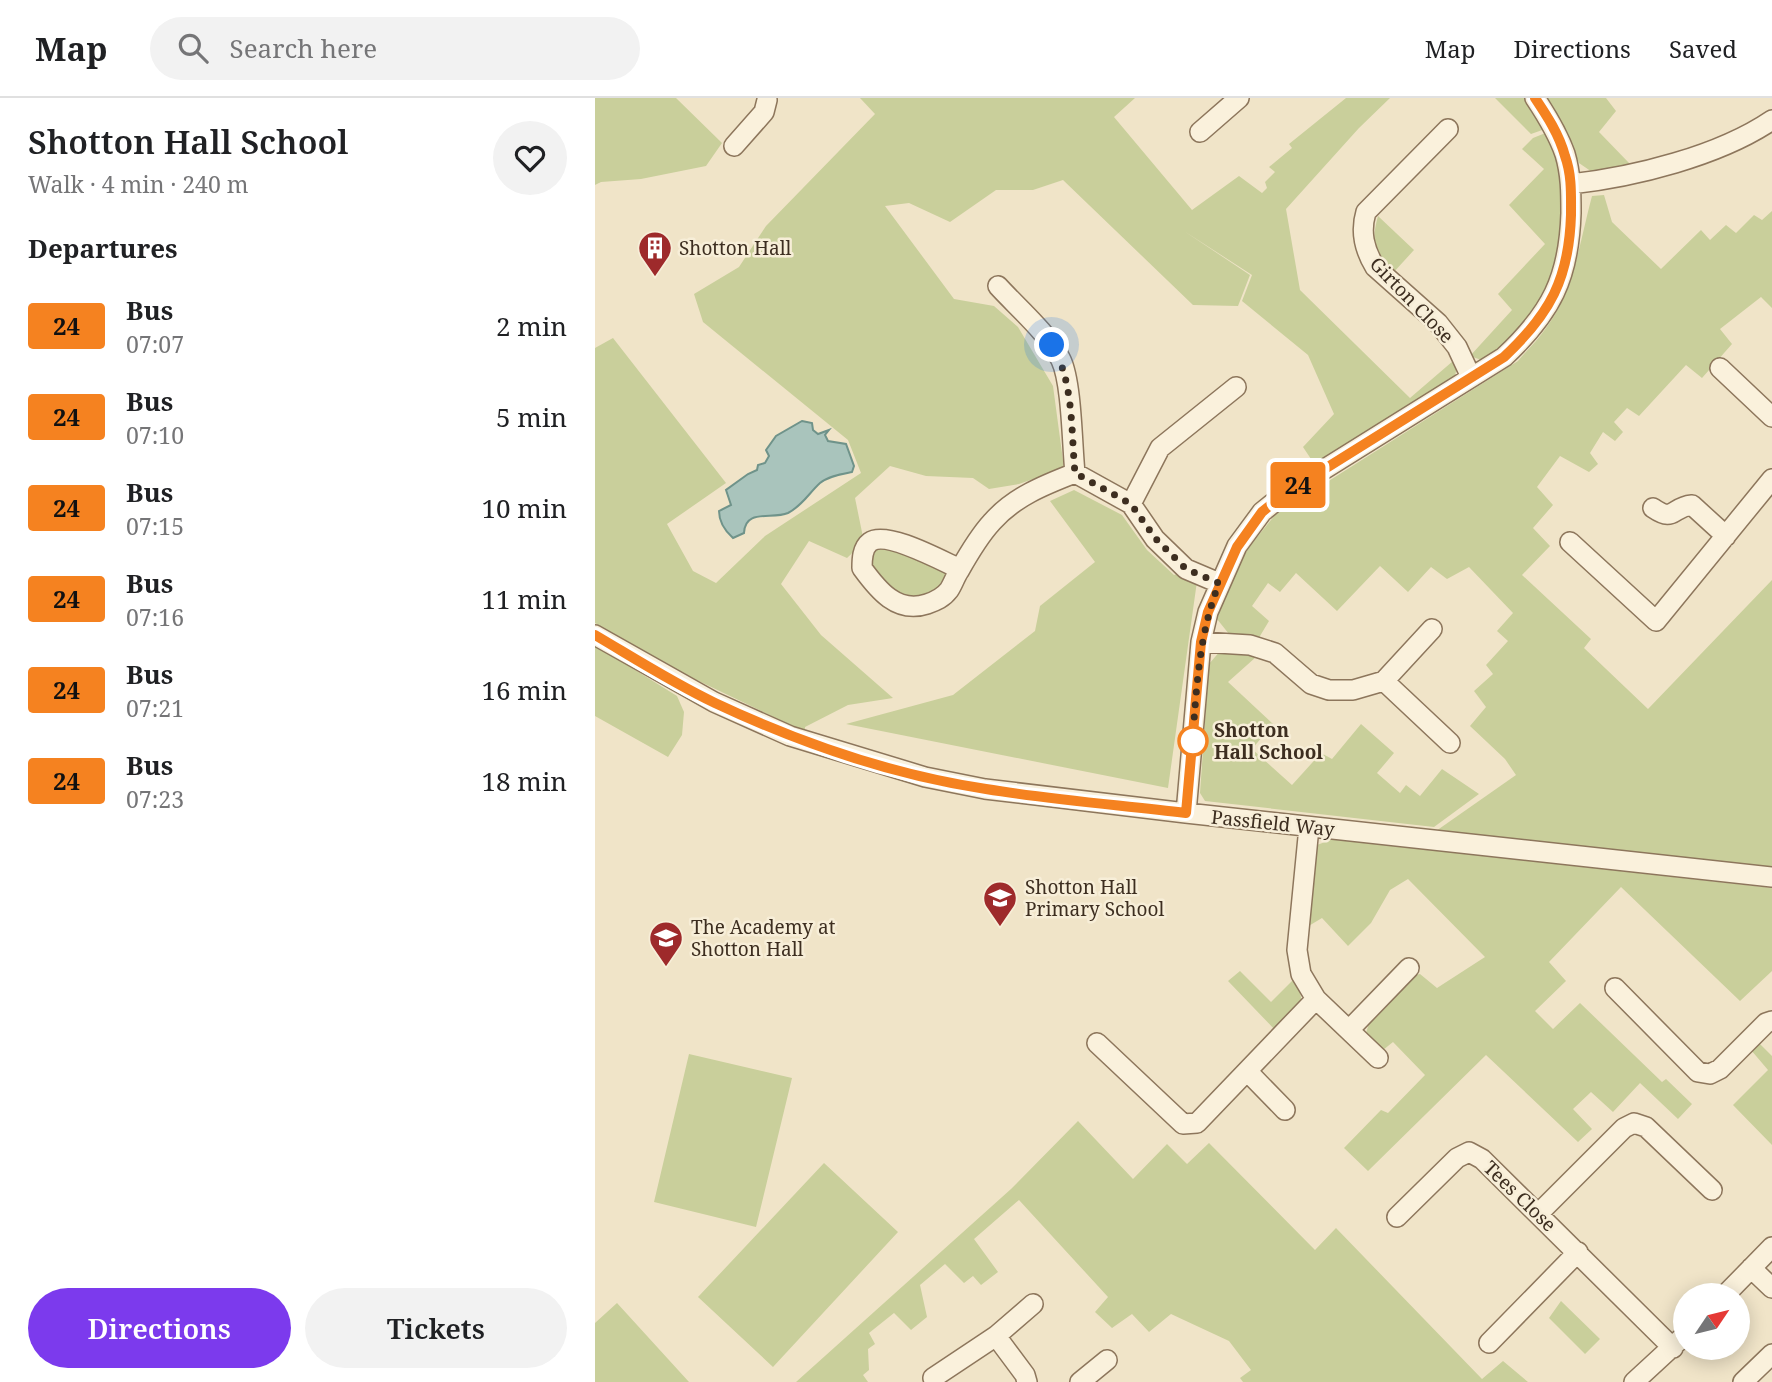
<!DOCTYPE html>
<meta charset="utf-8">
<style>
:root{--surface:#fff;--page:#f2f2f2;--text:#202124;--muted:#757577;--line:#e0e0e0;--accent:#7c3aed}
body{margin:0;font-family:"Noto Serif",serif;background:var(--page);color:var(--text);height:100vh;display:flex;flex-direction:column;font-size:26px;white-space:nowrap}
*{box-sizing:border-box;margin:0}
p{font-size:23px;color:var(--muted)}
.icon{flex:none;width:38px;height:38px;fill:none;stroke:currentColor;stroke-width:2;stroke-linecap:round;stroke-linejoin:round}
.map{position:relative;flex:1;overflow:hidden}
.side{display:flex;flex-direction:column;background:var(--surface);width:595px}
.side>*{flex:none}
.badge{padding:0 14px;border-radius:5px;font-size:24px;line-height:46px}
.needle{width:46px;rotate:55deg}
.fabs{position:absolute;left:1078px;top:1185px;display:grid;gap:14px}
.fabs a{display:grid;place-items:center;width:77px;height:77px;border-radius:50%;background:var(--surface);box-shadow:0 4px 18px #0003;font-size:35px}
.you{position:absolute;width:35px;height:35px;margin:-18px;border:5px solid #fff;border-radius:50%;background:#1a73e8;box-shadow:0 0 0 10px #1a73e833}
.map>.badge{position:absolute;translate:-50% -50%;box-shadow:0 0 0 4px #fff}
h2{padding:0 28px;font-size:26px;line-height:63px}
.round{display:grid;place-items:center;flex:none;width:74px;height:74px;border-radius:37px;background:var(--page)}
.headline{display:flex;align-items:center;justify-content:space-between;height:119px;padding:0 28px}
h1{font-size:33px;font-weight:600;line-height:52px}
.primary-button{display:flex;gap:14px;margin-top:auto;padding:14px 28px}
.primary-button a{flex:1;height:80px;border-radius:42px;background:var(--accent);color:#fff;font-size:28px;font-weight:600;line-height:80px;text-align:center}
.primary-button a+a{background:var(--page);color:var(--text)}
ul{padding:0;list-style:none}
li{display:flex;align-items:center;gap:21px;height:91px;padding:0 28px}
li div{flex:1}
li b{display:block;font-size:26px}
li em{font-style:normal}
li .badge{min-width:77px;font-weight:700;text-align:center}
header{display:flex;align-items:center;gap:42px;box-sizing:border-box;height:98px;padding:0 35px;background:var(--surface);border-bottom:2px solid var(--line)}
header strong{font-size:33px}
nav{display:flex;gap:38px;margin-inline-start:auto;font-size:24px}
.search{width:490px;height:63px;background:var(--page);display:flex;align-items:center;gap:18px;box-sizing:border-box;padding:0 24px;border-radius:38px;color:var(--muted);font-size:26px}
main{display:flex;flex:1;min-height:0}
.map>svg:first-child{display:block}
.green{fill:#c9cf9b}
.water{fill:#a9c4bc;stroke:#6f938a;stroke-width:2}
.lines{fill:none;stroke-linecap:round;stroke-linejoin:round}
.minor-casing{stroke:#8d765c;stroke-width:22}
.minor{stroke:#faf1dc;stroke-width:19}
.line-casing{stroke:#fff;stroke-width:16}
.line{stroke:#f58220;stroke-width:10}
.walk{stroke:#3d2e20;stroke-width:7;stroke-dasharray:0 12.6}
.stop-dot{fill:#fff;stroke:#f58220;stroke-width:3.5}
.labels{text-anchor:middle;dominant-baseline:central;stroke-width:5;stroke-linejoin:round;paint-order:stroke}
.poi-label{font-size:19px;fill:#3d2e20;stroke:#f7eed8;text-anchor:start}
.street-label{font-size:19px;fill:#3d2e20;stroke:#f7eed8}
.stop-label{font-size:19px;font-weight:bold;fill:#3d2e20;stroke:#f7eed8;text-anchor:start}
</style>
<header>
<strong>Map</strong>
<div class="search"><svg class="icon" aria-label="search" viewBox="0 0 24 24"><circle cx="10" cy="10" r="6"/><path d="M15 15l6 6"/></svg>Search here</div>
<nav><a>Map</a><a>Directions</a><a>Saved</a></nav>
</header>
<main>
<section class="side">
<div class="headline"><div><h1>Shotton Hall School</h1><p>Walk · 4 min · 240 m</p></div><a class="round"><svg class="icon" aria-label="heart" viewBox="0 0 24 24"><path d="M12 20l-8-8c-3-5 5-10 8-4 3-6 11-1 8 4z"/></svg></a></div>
<h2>Departures</h2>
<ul>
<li><span class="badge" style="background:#f58220;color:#111">24</span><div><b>Bus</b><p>07:07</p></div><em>2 min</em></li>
<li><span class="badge" style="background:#f58220;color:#111">24</span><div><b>Bus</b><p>07:10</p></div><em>5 min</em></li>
<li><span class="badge" style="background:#f58220;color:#111">24</span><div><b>Bus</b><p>07:15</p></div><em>10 min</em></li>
<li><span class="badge" style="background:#f58220;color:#111">24</span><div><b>Bus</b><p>07:16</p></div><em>11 min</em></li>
<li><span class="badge" style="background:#f58220;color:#111">24</span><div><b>Bus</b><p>07:21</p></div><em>16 min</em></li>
<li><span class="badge" style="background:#f58220;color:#111">24</span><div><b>Bus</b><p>07:23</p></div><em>18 min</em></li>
</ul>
<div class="primary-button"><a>Directions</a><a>Tickets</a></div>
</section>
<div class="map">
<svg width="1177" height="1284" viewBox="0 0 1177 1284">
<rect width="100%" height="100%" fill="#f0e4c8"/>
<path class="green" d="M 0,0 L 81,0 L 127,45 L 111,68 L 46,81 L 6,84 L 0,87 Z
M 265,0 L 540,0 L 519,19 L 597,112 L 644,78 L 667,95 L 672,90 L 670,84 L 680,74 L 674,69 L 697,50 L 694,46 L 751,0 L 795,0 L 764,30 L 691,111 L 705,192 L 815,300 L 858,263 L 862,269 L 859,282 L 720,367 L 708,349 L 739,316 L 713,257 L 647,203 L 657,177 L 589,133 L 655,177 L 643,208 L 598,207 L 468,82 L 438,92 L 401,92 L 355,124 L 314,105 L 290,108 L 359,201 L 399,208 L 423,229 L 458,288 L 469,370 L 424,386 L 394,391 L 378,380 L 331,378 L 295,368 L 260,400 L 269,444 L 252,460 L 214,443 L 186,486 L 226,537 L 298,600 L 253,607 L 210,629 L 210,634 L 64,564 L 0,525 L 0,250 L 18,240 L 131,385 L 72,426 L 98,473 L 121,485 L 170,438 L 266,375 L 253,342 L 108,224 L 99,196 L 144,169 L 171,128 L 280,16 Z
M 900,0 L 934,0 L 953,30 L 936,36 Z
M 951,0 L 1011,0 L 1021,13 L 1004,34 L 1035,66 L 997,74 L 984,65 L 965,21 Z
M 953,34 L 971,88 L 966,165 L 931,233 L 892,264 L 875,258 L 917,212 L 903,196 L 950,146 L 914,107 L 949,71 L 927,51 L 938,40 Z
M 1009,97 L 1017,124 L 1066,171 L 1106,132 L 1115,142 L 1131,127 L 1141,135 L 1159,117 L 1167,122 L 1177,113 L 1177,210 L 1166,199 L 1125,231 L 1137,246 L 1107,280 L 1091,267 L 1044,318 L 1032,310 L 1019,324 L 1028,334 L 1020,343 L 1008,334 L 995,355 L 1003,366 L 994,374 L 965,358 L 942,389 L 958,407 L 938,430 L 955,448 L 927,477 L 996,541 L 989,550 L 1053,611 L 1177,482 L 1177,774 L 841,733 L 921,677 L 910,661 L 875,628 L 891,609 L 879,593 L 898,576 L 891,567 L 913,543 L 902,533 L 918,515 L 874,469 L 852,481 L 836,469 L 813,494 L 785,468 L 742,513 L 701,475 L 685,494 L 673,485 L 657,508 L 674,523 L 662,543 L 634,536 L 622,521 L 634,483 L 654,449 L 680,417 L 923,263 C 932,252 943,242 951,230 C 979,193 985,142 997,98 Z
M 783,118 L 819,152 L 798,175 C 778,157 776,143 783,118 Z
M 479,392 L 527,417 L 552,452 L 579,477 L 604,469 L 573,690 L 251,626 L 358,597 L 440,533 L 445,508 L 500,464 L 455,403 Z
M 289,446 L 352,473 C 350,492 339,496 323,503 L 296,492 L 273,467 C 276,457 279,451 289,446 Z
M 0,547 L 82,598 L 89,614 L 87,637 L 73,659 L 0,618 Z
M 626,552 L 646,552 L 661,559 L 633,584 L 678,626 L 657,651 L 697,687 L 726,655 L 737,661 L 766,626 L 799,655 L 782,675 L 805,695 L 811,687 L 825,698 L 847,671 L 884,696 L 839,729 L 610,703 L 605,695 L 614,566 Z
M 738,741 L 1177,790 L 1177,873 L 1145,903 L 1026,789 L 954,864 L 971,883 L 940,913 L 958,931 L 985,905 L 1067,984 L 1071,981 L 1097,1006 L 1083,1021 L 1045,985 L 1018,1014 L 996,994 L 978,1011 L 997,1031 L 983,1044 L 891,957 L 773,1073 L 749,1050 L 786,1012 L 793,1015 L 830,977 L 798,944 L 788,952 L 771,935 L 776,919 L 816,878 L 825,876 L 842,890 L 890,859 L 813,781 L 795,792 L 776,825 L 753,848 L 727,820 L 712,829 L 722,747 Z
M 645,873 L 676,904 L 698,882 L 705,894 L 707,905 L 682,934 L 633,883 Z
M 1164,945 L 1177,958 L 1177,1047 L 1138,1007 L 1173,972 L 1156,952 Z
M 94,956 L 197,980 L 161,1129 L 59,1104 Z
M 483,1023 L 538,1081 L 572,1046 L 592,1066 L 614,1045 L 720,1152 L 741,1130 L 887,1281 L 908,1263 L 933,1284 L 648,1284 L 645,1280 L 656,1272 L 634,1243 L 576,1216 L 554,1234 L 537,1216 L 517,1230 L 500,1214 L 513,1199 L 424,1102 L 379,1141 L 403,1174 L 386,1187 L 378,1178 L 369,1185 L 350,1166 L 325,1187 L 332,1219 L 316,1232 L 299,1215 L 274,1235 L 280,1246 L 273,1251 L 274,1272 L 268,1277 L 273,1284 L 201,1284 L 416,1091 Z
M 229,1065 L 303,1134 L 178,1269 L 103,1199 Z
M 966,1203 L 1005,1241 L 990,1256 L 954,1220 Z
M 22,1205 L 94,1284 L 0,1284 L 0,1225 Z"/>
<path class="water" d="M 207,323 L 217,325 L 218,332 L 223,336 L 234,332 L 230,337 L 233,343 L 251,346 L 259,368 L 257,374 C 247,376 233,378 225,385 C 214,395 207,408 193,415 C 177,422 150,410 149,435 L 138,440 C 129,432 124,424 124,413 L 136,407 L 131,392 L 153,376 L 162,372 L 163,367 L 170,365 L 174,358 L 171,352 L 181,338 Z"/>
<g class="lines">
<g class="minor-casing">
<path id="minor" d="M 853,31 L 771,114 C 765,134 769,151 780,169 L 843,225 L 862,249 L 876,279
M 605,34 L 644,0
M 139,48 L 169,14 L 172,2
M 976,86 C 1039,79 1124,58 1177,22
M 403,188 C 422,209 454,236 466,262 C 477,285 477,348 480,375 L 536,406
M 1125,270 L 1177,319
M 1058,410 C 1080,425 1076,409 1097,407 L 1131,438
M 975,444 L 1061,523 L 1177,381
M 365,471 C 347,463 291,432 275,444 C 267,450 267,462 267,470 C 283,492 302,516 332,506 C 341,503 348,500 354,492 C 358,486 360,479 364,473 C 373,457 384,438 397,424 C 419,399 449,387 480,375
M 624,485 L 591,471 L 560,441 L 536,406 L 565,350 L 641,289
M 0,537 L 119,604 L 195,638 L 330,679 L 390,691 L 591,715 L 1177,779
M 606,544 L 655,547 L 680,555 L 716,586 L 734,592 L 758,592 L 789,583 L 837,531
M 789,583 L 855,645
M 591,715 L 606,544 L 613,514 L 642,448 L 667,414 L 688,397 L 909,259 C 956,215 974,180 976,115 C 976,95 976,76 970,56 C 963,36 952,18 940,0
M 714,729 L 702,852 L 706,876 L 721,901 L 783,960
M 1020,890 L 1103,974 L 1115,976 L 1125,971 L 1171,925 L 1177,923
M 754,932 L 814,870
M 502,945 L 588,1026 L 602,1025 L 721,901
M 652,973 L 690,1012
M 944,1115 L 1029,1030 L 1039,1025 L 1051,1029 L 1117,1092
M 802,1119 L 862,1060 L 874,1054 L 887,1061 L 1078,1250
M 1156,1170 L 1177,1190
M 1130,1197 L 1177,1149
M 401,1238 L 430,1277 L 432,1284
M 894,1245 L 983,1154
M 338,1280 L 401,1238 L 438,1206
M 485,1284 L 512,1262
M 1039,1284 L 1090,1237
M 1148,1284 L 1177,1256"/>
</g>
<use href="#minor" class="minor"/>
</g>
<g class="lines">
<g class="line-casing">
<path id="line" d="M 0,537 C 39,560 78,585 120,605 C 205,645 298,677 391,691 C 458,702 525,707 591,715 L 606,544 L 613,514 L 642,449 L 667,414 L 688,397 L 909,259 C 955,216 974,181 976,117 C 976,97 977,77 970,58 C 964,36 952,18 940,0"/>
</g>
<use href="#line" class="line"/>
<path class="walk" d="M 457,247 C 479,283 476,334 480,375 L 536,406 L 561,441 L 591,471 L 624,485 C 603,540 602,589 597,647 L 598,643"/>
</g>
<defs>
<g id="building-pin" transform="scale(1.75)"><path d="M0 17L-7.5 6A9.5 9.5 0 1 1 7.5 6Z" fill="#9e2a2b" stroke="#f7eed8"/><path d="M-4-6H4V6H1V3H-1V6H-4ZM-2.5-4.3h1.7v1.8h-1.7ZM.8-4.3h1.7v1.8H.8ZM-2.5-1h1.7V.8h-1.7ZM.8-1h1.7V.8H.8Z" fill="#fff"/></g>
<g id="school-pin" transform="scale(1.75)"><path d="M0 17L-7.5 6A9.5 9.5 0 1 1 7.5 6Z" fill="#9e2a2b" stroke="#f7eed8"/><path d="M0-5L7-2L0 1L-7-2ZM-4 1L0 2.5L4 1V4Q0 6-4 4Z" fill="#fff"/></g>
</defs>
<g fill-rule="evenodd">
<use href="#building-pin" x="60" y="150"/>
<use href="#school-pin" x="405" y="800"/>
<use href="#school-pin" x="71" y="840"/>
</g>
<circle class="stop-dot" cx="598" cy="643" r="14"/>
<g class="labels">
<g class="poi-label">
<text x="84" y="150">Shotton Hall</text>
<text x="430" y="789">Shotton Hall<tspan x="430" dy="22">Primary School</tspan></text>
<text x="96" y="829">The Academy at<tspan x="96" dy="22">Shotton Hall</tspan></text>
</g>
<g class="street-label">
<text transform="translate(817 202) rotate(46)">Girton Close</text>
<text transform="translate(678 725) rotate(6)">Passfield Way</text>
<text transform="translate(925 1098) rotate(44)">Tees Close</text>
</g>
<g class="stop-label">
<text x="619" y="632">Shotton<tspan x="619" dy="22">Hall School</tspan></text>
</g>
</g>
</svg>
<div class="fabs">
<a><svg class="needle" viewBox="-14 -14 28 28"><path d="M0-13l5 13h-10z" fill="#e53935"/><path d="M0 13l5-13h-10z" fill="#757577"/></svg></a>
</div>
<div class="you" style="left:457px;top:247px"></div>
<b class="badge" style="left:703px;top:387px;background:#f58220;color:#111">24</b>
</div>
</main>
